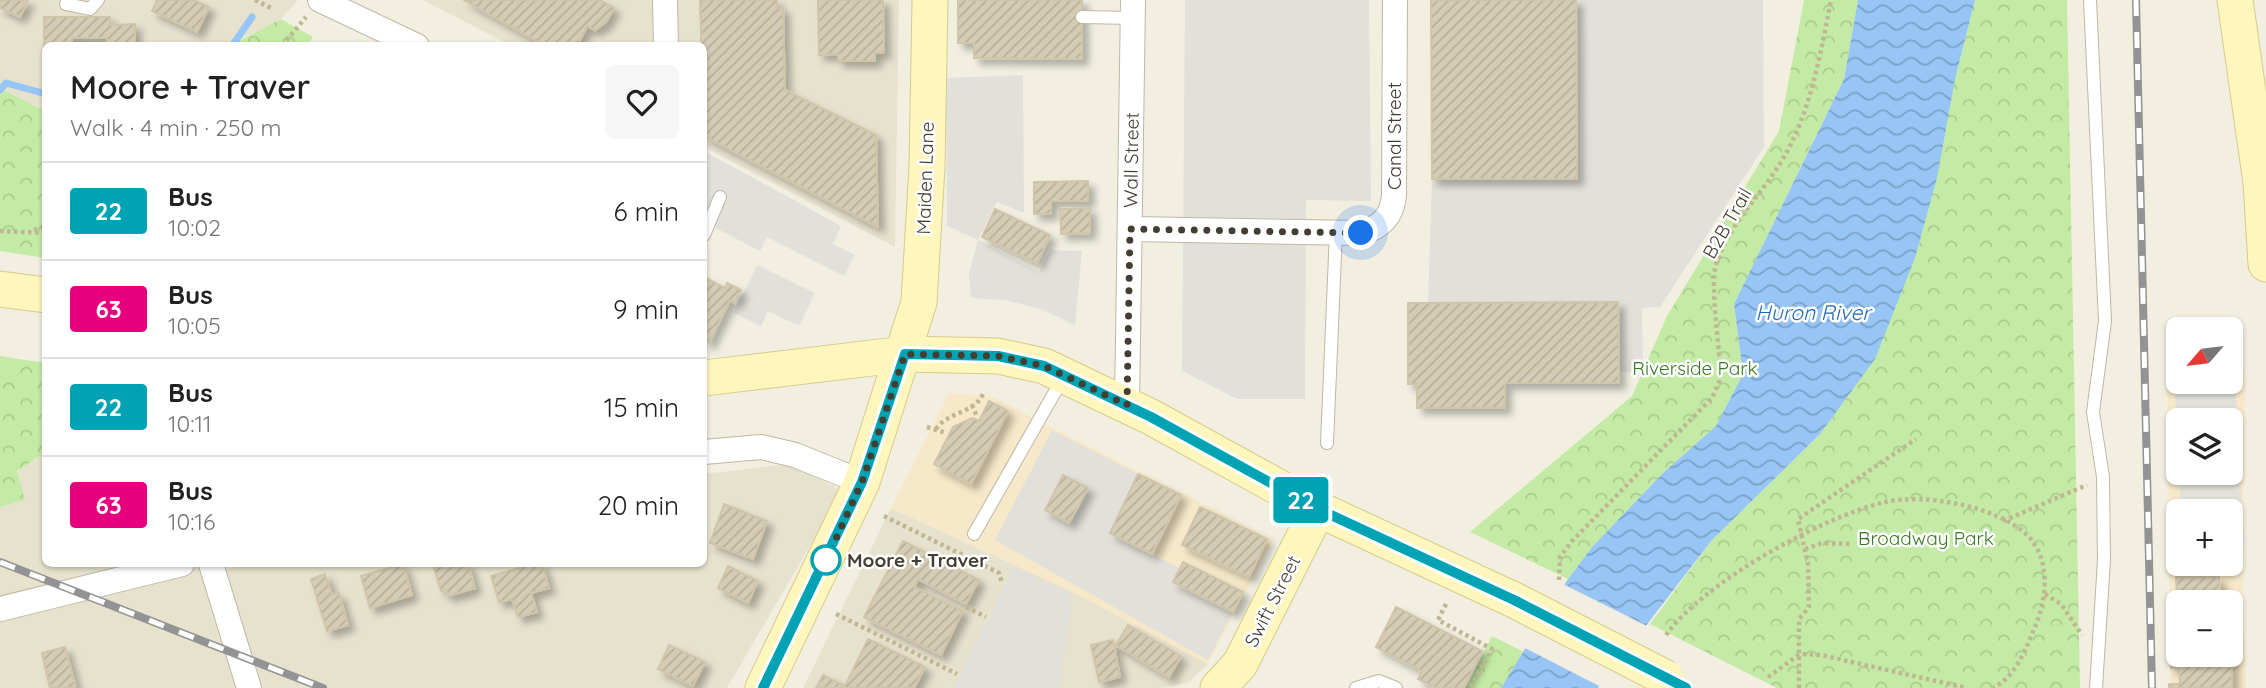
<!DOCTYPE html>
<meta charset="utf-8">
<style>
:root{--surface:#fff;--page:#f6f6f6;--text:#222;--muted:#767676;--line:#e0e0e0}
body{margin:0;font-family:Quicksand,sans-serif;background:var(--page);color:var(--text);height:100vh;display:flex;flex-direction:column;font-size:26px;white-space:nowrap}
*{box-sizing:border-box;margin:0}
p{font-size:23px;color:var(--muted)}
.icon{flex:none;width:38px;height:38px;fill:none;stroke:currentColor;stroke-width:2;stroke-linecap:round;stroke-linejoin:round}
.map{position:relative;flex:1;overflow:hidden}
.panel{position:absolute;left:42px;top:42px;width:665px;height:525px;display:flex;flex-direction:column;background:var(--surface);border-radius:10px;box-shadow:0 2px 5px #0004}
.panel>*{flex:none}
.badge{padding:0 14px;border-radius:5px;font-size:24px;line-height:46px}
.needle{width:46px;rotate:242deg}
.controls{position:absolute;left:2166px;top:317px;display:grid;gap:14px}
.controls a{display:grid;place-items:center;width:77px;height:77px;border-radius:10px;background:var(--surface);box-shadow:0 2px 5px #0004;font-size:35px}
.you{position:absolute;width:35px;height:35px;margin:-18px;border:5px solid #fff;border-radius:50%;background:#1a73e8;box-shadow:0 0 0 10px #1a73e833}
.map>.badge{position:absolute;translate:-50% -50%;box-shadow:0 0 0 4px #fff}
.round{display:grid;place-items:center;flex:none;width:74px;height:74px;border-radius:10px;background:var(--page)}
.head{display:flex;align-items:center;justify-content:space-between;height:119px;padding:0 28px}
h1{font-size:33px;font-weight:600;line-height:52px}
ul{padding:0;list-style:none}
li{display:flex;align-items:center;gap:21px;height:98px;padding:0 28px;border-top:2px solid var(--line)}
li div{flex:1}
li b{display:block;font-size:26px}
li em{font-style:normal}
li .badge{min-width:77px;font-weight:700;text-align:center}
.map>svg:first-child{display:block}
.residential{fill:#e7e2ce}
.commercial{fill:#f7e8c9;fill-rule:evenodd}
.forest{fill:url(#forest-crowns)}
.parking{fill:#e2e0da;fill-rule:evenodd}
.water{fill:url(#water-waves)}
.pier{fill:#f2efe1}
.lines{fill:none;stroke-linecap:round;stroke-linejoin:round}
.stream{stroke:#96c5f6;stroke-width:7}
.building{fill:url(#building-hatch);stroke:#d0c5a8;stroke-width:2;filter:url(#shadow)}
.lane-casing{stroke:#beb8a3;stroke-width:14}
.street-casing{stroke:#beb8a3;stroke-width:26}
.secondary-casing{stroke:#d6cb8c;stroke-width:37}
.path{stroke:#c1b693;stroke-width:4.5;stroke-dasharray:3.5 3.5;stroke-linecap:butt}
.lane{stroke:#fff;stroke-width:12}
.street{stroke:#fff;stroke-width:24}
.secondary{stroke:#fff6be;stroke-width:35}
.rail-casing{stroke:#939393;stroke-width:8}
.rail{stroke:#fff;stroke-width:5;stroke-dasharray:16;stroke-linecap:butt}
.secondary-bridge-casing{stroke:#d6cb8c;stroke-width:37;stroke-linecap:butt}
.secondary-bridge{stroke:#fff6be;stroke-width:35}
.line-casing{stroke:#fff;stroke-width:16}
.line{stroke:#00a3b4;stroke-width:10}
.walk{stroke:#443e31;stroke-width:7;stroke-dasharray:0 12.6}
.stop-dot{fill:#fff;stroke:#00a3b4;stroke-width:3.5}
.labels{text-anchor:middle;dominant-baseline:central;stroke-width:5;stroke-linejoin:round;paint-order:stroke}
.street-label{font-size:19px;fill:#443e31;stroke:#fff}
.park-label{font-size:19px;fill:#397921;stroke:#fff}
.stop-label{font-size:19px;font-weight:bold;fill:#443e31;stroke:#fff;text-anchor:start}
.water-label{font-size:21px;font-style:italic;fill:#2369b7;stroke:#fff}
</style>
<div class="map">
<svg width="2266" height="688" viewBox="0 0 2266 688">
<defs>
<pattern id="forest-crowns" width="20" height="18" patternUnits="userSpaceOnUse" patternTransform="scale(1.75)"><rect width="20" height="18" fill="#c4eba5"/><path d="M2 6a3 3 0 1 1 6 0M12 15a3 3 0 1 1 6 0" fill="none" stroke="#aacb8e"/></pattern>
<pattern id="water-waves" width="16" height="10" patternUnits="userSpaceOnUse" patternTransform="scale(1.75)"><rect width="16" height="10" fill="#96c5f6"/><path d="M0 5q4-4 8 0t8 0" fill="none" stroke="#7ca1c8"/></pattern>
<pattern id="building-hatch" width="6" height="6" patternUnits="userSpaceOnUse" patternTransform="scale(1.75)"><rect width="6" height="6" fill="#d4ccb5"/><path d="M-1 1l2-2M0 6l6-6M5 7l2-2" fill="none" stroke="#b7b09c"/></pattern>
<filter id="shadow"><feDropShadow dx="6" dy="6" stdDeviation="3.5" flood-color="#0004"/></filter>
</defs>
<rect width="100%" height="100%" fill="#f2efe1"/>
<path class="residential" d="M 0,0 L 298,0 L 281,19 L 229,45 L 46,46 L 45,111 L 0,88 Z
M 423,0 L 899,0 L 895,247 L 704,147 L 704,46 L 510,45 Z
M 45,452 L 46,564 L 204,564 L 207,574 L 249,564 L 704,564 L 704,474 L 789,464 L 842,491 L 727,688 L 0,688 L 0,507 L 24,500 L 17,471 Z
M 891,508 L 1073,592 L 1208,664 L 1189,682 L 1163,688 L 803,688 Z"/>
<path class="commercial" d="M 2231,370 L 2245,370 L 2243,607 L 2246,688 L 2171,688 L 2167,371 L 2179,371 L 2179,382 L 2231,382 ZM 2179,420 L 2231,420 L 2231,472 L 2179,472 ZM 2179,511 L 2231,511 L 2231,564 L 2179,564 ZM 2179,602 L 2231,602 L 2231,654 L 2179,654 Z
M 949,393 L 992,397 L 1273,539 L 1208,664 L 1073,592 L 891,508 Z"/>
<path class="forest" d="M 1804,0 L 1858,0 L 1844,79 L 1734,304 L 1743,374 L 1716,426 L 1663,473 L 1592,547 L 1568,579 L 1470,532 L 1632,396 L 1667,316 L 1779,131 Z
M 1975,0 L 2067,0 L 2080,688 L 1777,688 L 1650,624 L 1712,540 L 1820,434 L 1955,79 Z
M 281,19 L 313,37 L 308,45 L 229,46 Z
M 0,88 L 45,111 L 45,258 L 0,251 Z
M 0,356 L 45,363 L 46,452 L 17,471 L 25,500 L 0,507 Z
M 1492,636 L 1524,652 L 1501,688 L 1466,688 Z"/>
<path class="parking" d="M 1185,0 L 1369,0 L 1371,201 L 1306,200 L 1305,399 L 1237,399 L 1182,371 Z
M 1576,0 L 1763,0 L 1764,147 L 1660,307 L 1642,308 L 1643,372 L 1619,372 L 1618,302 L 1428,303 L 1432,179 L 1577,178 Z
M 1023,75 L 1024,213 L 997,202 L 978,240 L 1039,272 L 1050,250 L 1082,251 L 1075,325 L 1041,309 L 1005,300 L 971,298 L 969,274 L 978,240 L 947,226 L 946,78 Z
M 704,151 L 841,226 L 833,244 L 855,255 L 844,276 L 767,237 L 760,251 L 704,222 Z
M 757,265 L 815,293 L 799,326 L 768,311 L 761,326 L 734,313 Z
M 2231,374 L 2235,374 L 2244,546 L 2231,546 L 2231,511 L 2181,511 L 2174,377 L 2179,377 L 2179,382 L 2231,382 ZM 2179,420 L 2231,420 L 2231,472 L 2179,472 Z
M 1052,430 L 1138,474 L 1110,533 L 1179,568 L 1173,582 L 1233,612 L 1208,660 L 995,540 ZM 1063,475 L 1087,488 L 1069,523 L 1045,510 Z
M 1014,567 L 1068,593 L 1071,608 L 1059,688 L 953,688 Z"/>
<path class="water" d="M 1858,0 L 1975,0 L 1955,79 L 1937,178 L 1915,258 L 1875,359 L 1820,434 L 1712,540 L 1598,688 L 1501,688 L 1568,579 L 1592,547 L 1663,473 L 1716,426 L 1743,374 L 1734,304 L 1844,79 Z"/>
<path class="pier" d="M 1561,583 L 1651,628 L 1603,688 L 1523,647 Z"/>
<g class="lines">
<path class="stream" d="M 232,46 L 252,17
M 0,90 L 6,83 L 46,94"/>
</g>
<path class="building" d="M 0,0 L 28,0 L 20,17 L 0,8 Z
M 157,0 L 194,0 L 209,7 L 197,32 L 152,11 Z
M 464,0 L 600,0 L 614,8 L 606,22 L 595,30 L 587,26 L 577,46 L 546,46 Z
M 700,0 L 777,0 L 777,8 L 783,8 L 785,90 L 876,135 L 878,227 L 704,136 Z
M 818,0 L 883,0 L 884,53 L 875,53 L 875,61 L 838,61 L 838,54 L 819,55 Z
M 958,0 L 1082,0 L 1082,59 L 974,58 L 974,43 L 958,43 Z
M 1431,0 L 1576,0 L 1577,179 L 1432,179 Z
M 44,17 L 110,17 L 111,25 L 135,24 L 135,46 L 107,46 L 107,38 L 72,38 L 72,46 L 46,46 L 44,64 Z
M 1088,181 L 1088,201 L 1051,201 L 1051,214 L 1034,214 L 1034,182 Z
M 1090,208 L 1090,233 L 1061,234 L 1060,209 Z
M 995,209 L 1050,235 L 1037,263 L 982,237 Z
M 704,277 L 725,288 L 727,283 L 741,290 L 735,303 L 730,300 L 709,343 L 704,341 Z
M 1618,302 L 1619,383 L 1505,383 L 1505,408 L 1417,408 L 1417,384 L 1408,384 L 1408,303 Z
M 989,401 L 1008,411 L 971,484 L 934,464 L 953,427 L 972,418 L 979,421 Z
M 1138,474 L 1181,495 L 1152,554 L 1110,533 Z
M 1063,475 L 1088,488 L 1069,523 L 1045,510 Z
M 724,504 L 767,521 L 753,559 L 710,543 Z
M 1200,507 L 1267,539 L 1249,577 L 1182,545 Z
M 903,541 L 979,580 L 966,604 L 918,579 L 914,587 L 963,611 L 941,655 L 864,617 Z
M 1183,562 L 1243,592 L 1233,612 L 1173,582 Z
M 403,564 L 412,595 L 370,608 L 361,576 Z
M 433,564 L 468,564 L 475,588 L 448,596 L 446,590 L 441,591 Z
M 519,564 L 542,564 L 549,588 L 531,593 L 537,612 L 518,617 L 512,599 L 499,602 L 491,576 L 520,568 Z
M 728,566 L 758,581 L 748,603 L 718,588 Z
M 325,574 L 332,595 L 339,593 L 348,625 L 327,631 L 311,579 Z
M 2176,577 L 2219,577 L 2221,602 L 2179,602 L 2179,654 L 2231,654 L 2232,638 L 2232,688 L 2169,688 L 2169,684 L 2180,684 L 2179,668 L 2171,668 L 2170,597 L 2177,598 Z
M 1396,607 L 1482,651 L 1463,688 L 1437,688 L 1418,679 L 1422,671 L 1376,647 Z
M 1128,625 L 1181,656 L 1169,677 L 1116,645 Z
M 868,639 L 925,667 L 914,688 L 816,688 L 823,675 L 845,686 Z
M 1113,640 L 1120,677 L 1099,682 L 1091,645 Z
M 669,645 L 705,662 L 693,686 L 658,669 Z
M 65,647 L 76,688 L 50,688 L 42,653 Z"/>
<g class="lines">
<g class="lane-casing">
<path id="lane" d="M 2090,0 L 2105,321 L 2093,412 L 2103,477 L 2104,560 L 2096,688
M 66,4 L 90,9 L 98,0
M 1082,17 L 1133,18
M 704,235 L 720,197
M 1327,443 L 1336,232
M 974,534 L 1064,376
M 1356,688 L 1379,681 L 1396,688"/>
</g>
<g class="street-casing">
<path id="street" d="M 320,0 L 417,46
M 665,0 L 666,46
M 1130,229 L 1361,233 C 1382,227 1392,216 1394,196 L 1395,0
M 1127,405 L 1133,0
M 704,452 L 761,447 L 795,455 L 862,482
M 211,564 L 249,688
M 0,609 L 182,564"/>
</g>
<g class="secondary-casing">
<path id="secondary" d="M 2235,0 L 2261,183 L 2266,264
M 0,289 L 46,295
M 704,378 L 905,354 L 998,356 L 1044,366 L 1151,417 L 1318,509 L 1514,600
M 763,688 L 862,482 L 919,302 L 927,167 L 930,0
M 1218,688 L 1240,664 L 1318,509"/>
</g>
<path class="path" d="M 255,0 L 271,8
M 282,46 L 306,17
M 34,230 L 46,227
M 0,231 L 46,233
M 972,405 L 977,417
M 927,427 L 946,433
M 936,429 C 947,412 975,413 983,394
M 884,516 L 999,573 L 1002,583
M 2003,521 L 2087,485
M 1805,549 L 1822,543 L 1850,544
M 1559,580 L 1560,557 L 1572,541 L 1712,398 L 1719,382 L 1720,366 C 1719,343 1710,285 1716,265 C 1727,227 1761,195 1781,162 C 1811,113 1820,55 1831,0
M 2045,594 L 2061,604 L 2082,635
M 1446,604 L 1438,620 L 1492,649 L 1470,688
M 966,607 L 986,617
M 836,614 L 957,674
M 1666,635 C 1704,582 1822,517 1885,502 C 1925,493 1995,506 2026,534 C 2052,558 2047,601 2034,629 C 2025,651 2015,677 1993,688
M 1768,677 L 1800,654 L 1821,655 L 1967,688
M 1799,688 L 1799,619 L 1809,607 L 1808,564 L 1798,519 L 1916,439"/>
<use href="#lane" class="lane"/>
<use href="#street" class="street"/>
<use href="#secondary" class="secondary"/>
<g class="rail-casing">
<path id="rail" d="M 2136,0 L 2152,688
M 0,562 L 323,688"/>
</g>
<use href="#rail" class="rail"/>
<g class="secondary-bridge-casing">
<path id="secondary-bridge" d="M 1514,600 L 1666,678"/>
</g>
<use href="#secondary-bridge" class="secondary-bridge"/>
</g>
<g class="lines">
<g class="line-casing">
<path id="line" d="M 763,688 L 862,482 L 905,354 L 998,356 L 1044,366 L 1151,417 L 1318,509 L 1514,600 L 1686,688"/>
</g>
<use href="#line" class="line"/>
<path class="walk" d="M 826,560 L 862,482 L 905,354 L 998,356 L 1044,366 L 1127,405 L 1130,229 L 1361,233"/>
</g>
<circle class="stop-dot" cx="826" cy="560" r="14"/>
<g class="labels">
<g class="street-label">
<text transform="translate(1394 136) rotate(-90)">Canal Street</text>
<text transform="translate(1131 160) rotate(-89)">Wall Street</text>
<text transform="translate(925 178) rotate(-88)">Maiden Lane</text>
<text transform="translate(1727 223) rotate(-60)">B2B Trail</text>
<text transform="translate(1272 601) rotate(-63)">Swift Street</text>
</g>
<g class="park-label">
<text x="1695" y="368">Riverside Park</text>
<text x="1926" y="538">Broadway Park</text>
</g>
<g class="stop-label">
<text x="847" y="560">Moore + Traver</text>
</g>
<g class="water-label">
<text x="1813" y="312">Huron River</text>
</g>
</g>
</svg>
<div class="controls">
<a><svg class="needle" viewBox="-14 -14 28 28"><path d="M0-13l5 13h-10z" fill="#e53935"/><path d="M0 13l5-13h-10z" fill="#767676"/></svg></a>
<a><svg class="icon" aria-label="layers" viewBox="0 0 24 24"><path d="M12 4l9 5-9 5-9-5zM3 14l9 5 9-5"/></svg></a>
<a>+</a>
<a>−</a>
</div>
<div class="you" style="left:1361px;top:233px"></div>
<b class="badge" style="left:1301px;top:500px;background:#00a3b4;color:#fff">22</b>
<section class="panel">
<div class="head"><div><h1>Moore + Traver</h1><p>Walk · 4 min · 250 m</p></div><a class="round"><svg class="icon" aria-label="heart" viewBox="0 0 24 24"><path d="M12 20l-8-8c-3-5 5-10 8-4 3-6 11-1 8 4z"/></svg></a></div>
<ul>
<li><span class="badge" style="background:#00a3b4;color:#fff">22</span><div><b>Bus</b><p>10:02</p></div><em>6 min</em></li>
<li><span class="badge" style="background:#e6007e;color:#fff">63</span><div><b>Bus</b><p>10:05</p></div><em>9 min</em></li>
<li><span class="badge" style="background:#00a3b4;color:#fff">22</span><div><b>Bus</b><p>10:11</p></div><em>15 min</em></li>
<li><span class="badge" style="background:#e6007e;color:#fff">63</span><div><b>Bus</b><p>10:16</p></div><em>20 min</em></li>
</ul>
</section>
</div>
